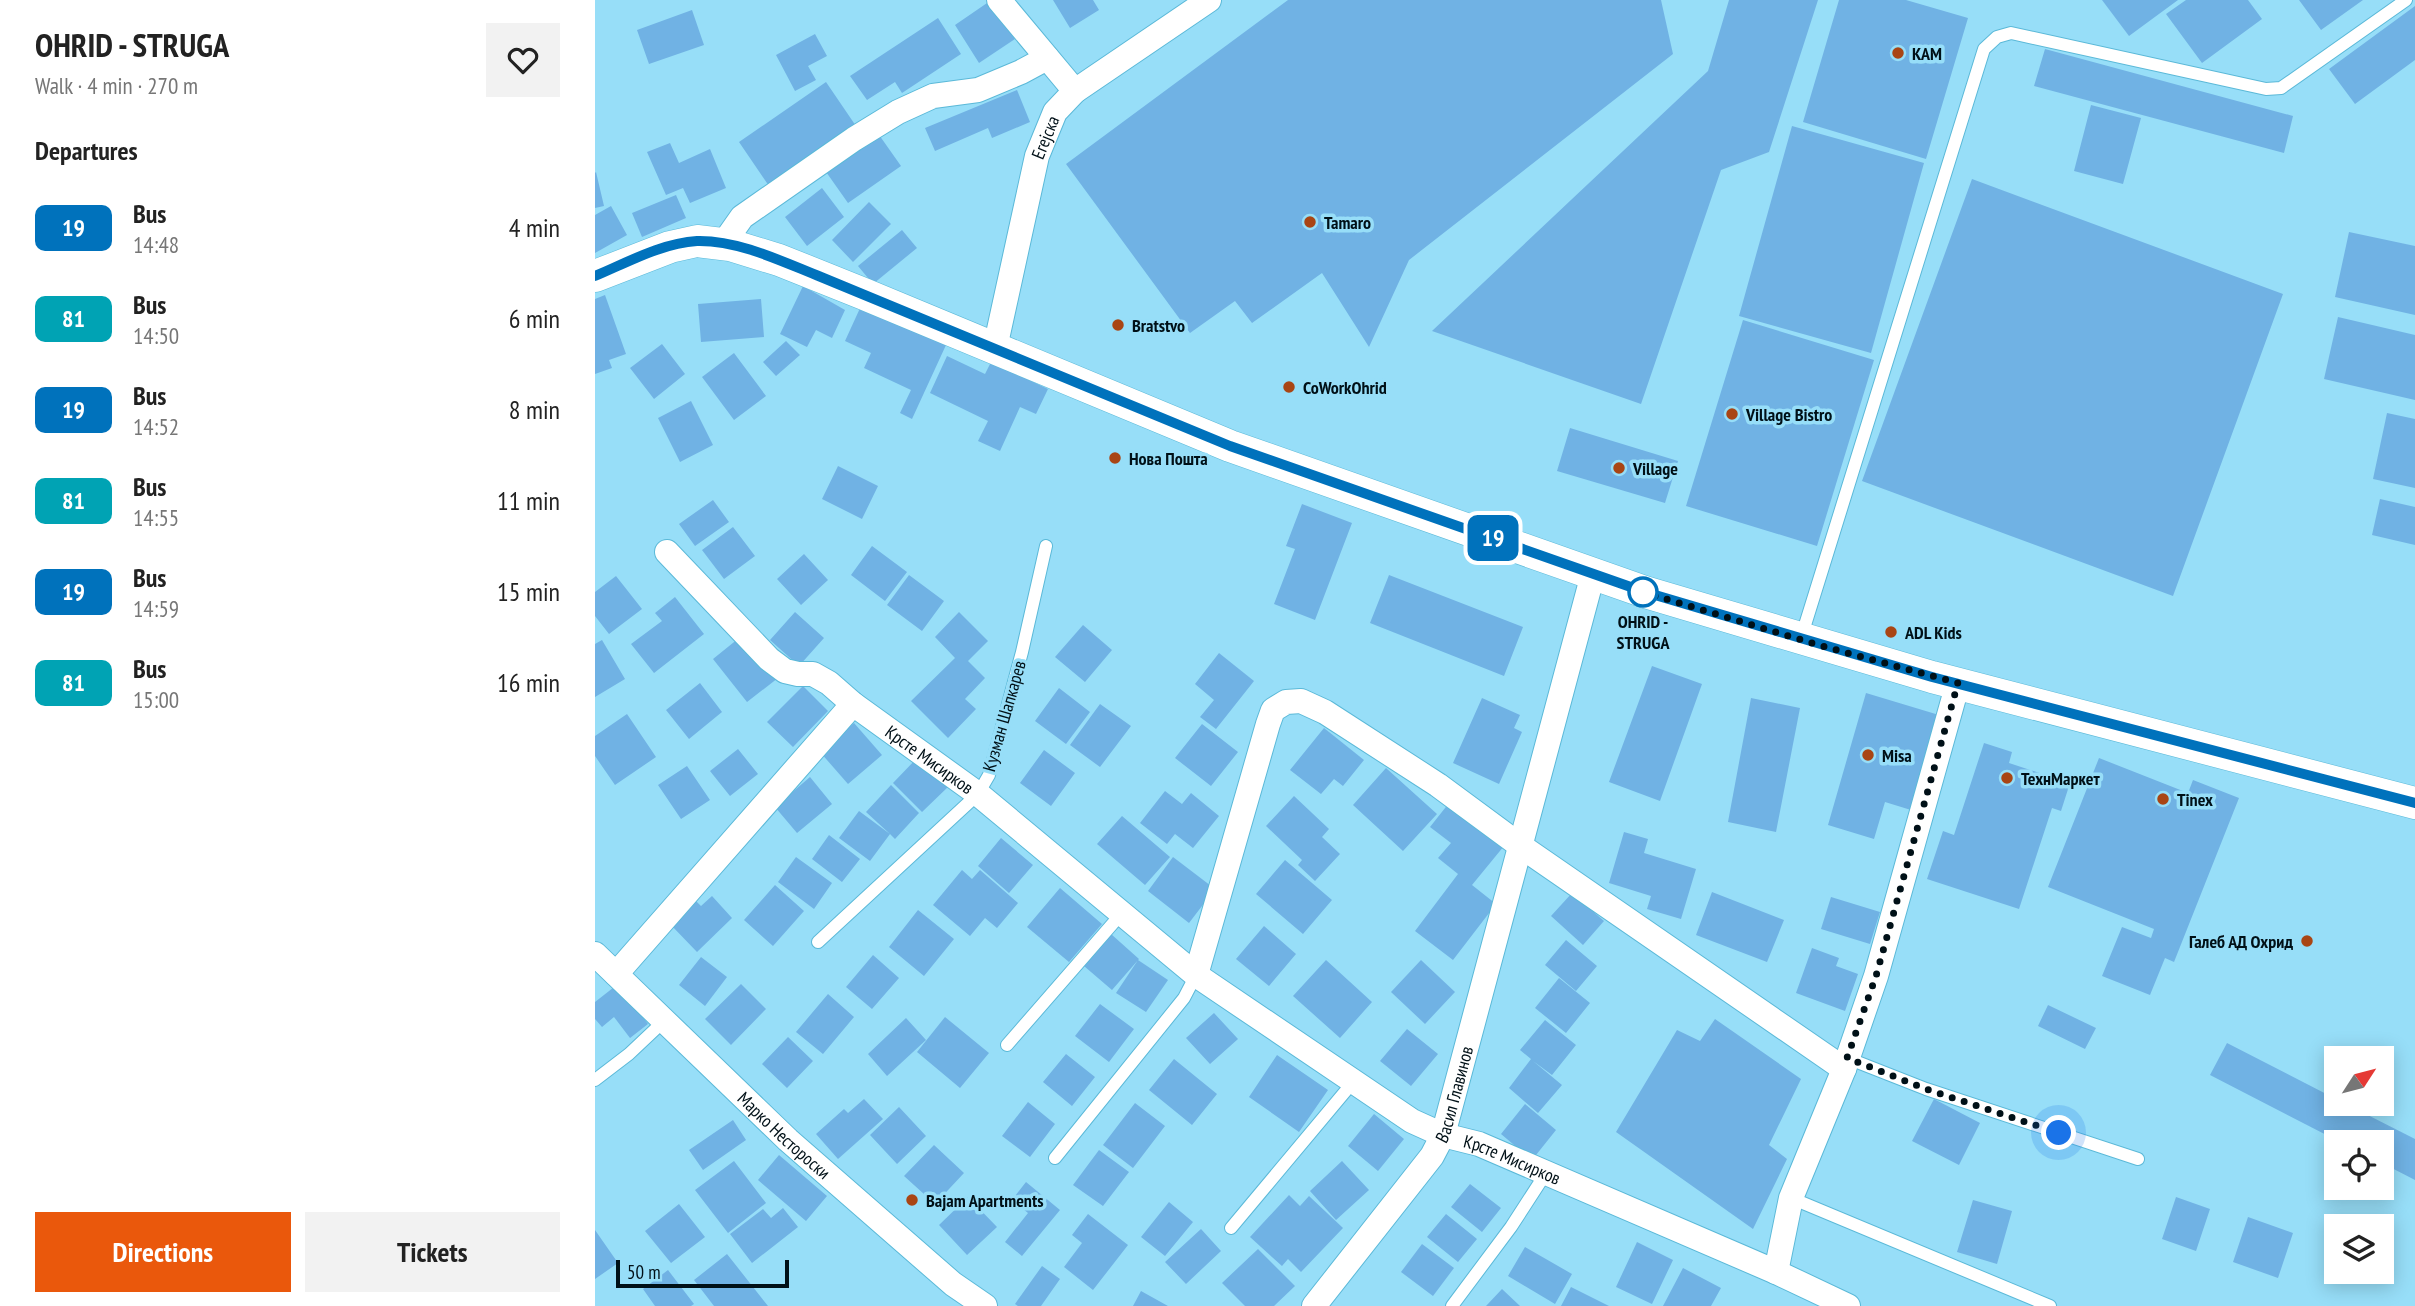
<!DOCTYPE html>
<meta charset="utf-8">
<style>
:root{--surface:#fff;--page:#f2f2f2;--text:#222;--muted:#767676;--accent:#ea580c}
body{margin:0;font-family:"PT Sans Narrow",sans-serif;background:var(--page);color:var(--text);height:100vh;display:flex;flex-direction:column;font-size:26px;white-space:nowrap}
*{box-sizing:border-box;margin:0}
p{font-size:23px;color:var(--muted)}
.icon{flex:none;width:38px;height:38px;fill:none;stroke:currentColor;stroke-width:2;stroke-linecap:round;stroke-linejoin:round}
.map{position:relative;flex:1;overflow:hidden}
.drawer{display:flex;flex-direction:column;background:var(--surface);width:595px}
.drawer>*{flex:none}
.badge{padding:0 14px;border-radius:10px;font-size:24px;line-height:46px}
.needle{width:46px;rotate:54deg}
.controls{position:absolute;left:1729px;top:1046px;display:grid;gap:14px}
.controls a{display:grid;place-items:center;width:70px;height:70px;border-radius:0px;background:var(--surface);box-shadow:0 4px 18px #0003;font-size:35px}
.scale{position:absolute;left:21px;bottom:18px;width:173px;box-sizing:border-box;padding-left:7px;border:4px solid #001017;border-top:0;font-size:19px;line-height:24px;white-space:nowrap;color:#001017;-webkit-text-stroke:5px #97def8;paint-order:stroke}
.you{position:absolute;width:35px;height:35px;margin:-18px;border:5px solid #fff;border-radius:50%;background:#1a73e8;box-shadow:0 0 0 10px #1a73e833}
.map>.badge{position:absolute;translate:-50% -50%;box-shadow:0 0 0 4px #fff}
h2{padding:0 35px;font-size:26px;line-height:63px}
.round{display:grid;place-items:center;flex:none;width:74px;height:74px;border-radius:0px;background:var(--page)}
.headline{display:flex;align-items:center;justify-content:space-between;height:119px;padding:0 35px}
h1{font-size:33px;font-weight:600;line-height:52px}
.cta{display:flex;gap:14px;margin-top:auto;padding:14px 35px}
.cta a{flex:1;height:80px;border-radius:0px;background:var(--accent);color:#fff;font-size:28px;font-weight:600;line-height:80px;text-align:center}
.cta a+a{background:var(--page);color:var(--text)}
ul{padding:0;list-style:none}
li{display:flex;align-items:center;gap:21px;height:91px;padding:0 35px}
li div{flex:1}
li b{display:block;font-size:26px}
li em{font-style:normal}
li .badge{min-width:77px;font-weight:700;text-align:center}
main{display:flex;flex:1;min-height:0}
.map>svg:first-child{display:block}
.building{fill:#70b2e4}
.lines{fill:none;stroke-linecap:round;stroke-linejoin:round}
.service-casing{stroke:#5bb9d8;stroke-width:14}
.minor-casing{stroke:#5bb9d8;stroke-width:26}
.tertiary-casing{stroke:#5bb9d8;stroke-width:33}
.service{stroke:#fff;stroke-width:12}
.minor{stroke:#fff;stroke-width:24}
.tertiary{stroke:#fff;stroke-width:32}
.line-casing{stroke:#fff;stroke-width:16}
.line{stroke:#0072bc;stroke-width:10}
.walk{stroke:#001017;stroke-width:7;stroke-dasharray:0 12.6}
.poi-dot{fill:#a94514;stroke:#97def8;stroke-width:2.5}
.stop-dot{fill:#fff;stroke:#0072bc;stroke-width:3.5}
.labels{text-anchor:middle;dominant-baseline:central;stroke-width:7;stroke-linejoin:round;paint-order:stroke}
.poi-label{font-size:18px;font-weight:bold;fill:#001017;stroke:#97def8;text-anchor:start}
.street-label{font-size:18px;fill:#001017;stroke:#97def8}
.stop-label{font-size:18px;font-weight:bold;fill:#001017;stroke:#97def8}
</style>
<main>
<section class="drawer">
<div class="headline"><div><h1>OHRID - STRUGA</h1><p>Walk · 4 min · 270 m</p></div><a class="round"><svg class="icon" aria-label="heart" viewBox="0 0 24 24"><path d="M12 20l-8-8c-3-5 5-10 8-4 3-6 11-1 8 4z"/></svg></a></div>
<h2>Departures</h2>
<ul>
<li><span class="badge" style="background:#0072bc;color:#fff">19</span><div><b>Bus</b><p>14:48</p></div><em>4 min</em></li>
<li><span class="badge" style="background:#00a3b4;color:#fff">81</span><div><b>Bus</b><p>14:50</p></div><em>6 min</em></li>
<li><span class="badge" style="background:#0072bc;color:#fff">19</span><div><b>Bus</b><p>14:52</p></div><em>8 min</em></li>
<li><span class="badge" style="background:#00a3b4;color:#fff">81</span><div><b>Bus</b><p>14:55</p></div><em>11 min</em></li>
<li><span class="badge" style="background:#0072bc;color:#fff">19</span><div><b>Bus</b><p>14:59</p></div><em>15 min</em></li>
<li><span class="badge" style="background:#00a3b4;color:#fff">81</span><div><b>Bus</b><p>15:00</p></div><em>16 min</em></li>
</ul>
<div class="cta"><a>Directions</a><a>Tickets</a></div>
</section>
<div class="map">
<svg width="1820" height="1306" viewBox="0 0 1820 1306">
<rect width="100%" height="100%" fill="#97def8"/>
<path class="building" d="M 458,0 L 498,0 L 504,10 L 475,28 Z
M 693,0 L 1066,0 L 1078,54 L 814,260 L 774,347 L 727,273 L 657,323 L 640,301 L 595,333 L 471,164 Z
M 1134,0 L 1223,0 L 1174,152 L 1126,170 L 1046,404 L 837,331 L 1113,71 Z
M 1244,0 L 1311,0 L 1373,18 L 1331,159 L 1208,122 Z
M 1507,0 L 1583,0 L 1534,36 Z
M 1591,0 L 1653,0 L 1667,19 L 1607,63 L 1571,14 Z
M 1704,0 L 1768,0 L 1726,30 Z
M 395,1 L 420,39 L 384,63 L 360,25 Z
M 1820,6 L 1820,60 L 1760,104 L 1734,69 Z
M 97,10 L 109,45 L 54,64 L 42,30 Z
M 343,18 L 366,54 L 307,93 L 300,82 L 272,100 L 255,76 Z
M 220,34 L 232,56 L 213,66 L 221,80 L 200,91 L 181,55 Z
M 1450,49 L 1698,116 L 1689,153 L 1439,86 Z
M 231,82 L 263,129 L 176,189 L 144,142 Z
M 422,90 L 435,122 L 397,138 L 393,128 L 340,151 L 330,128 Z
M 1496,105 L 1546,118 L 1528,184 L 1479,171 Z
M 1197,126 L 1329,163 L 1276,353 L 1144,316 Z
M 282,132 L 306,166 L 253,203 L 229,169 Z
M 75,143 L 84,163 L 115,149 L 131,188 L 95,203 L 88,188 L 71,195 L 52,152 Z
M 1,172 L 9,206 L 0,208 L 0,173 Z
M 1377,179 L 1688,294 L 1578,596 L 1267,481 Z
M 227,188 L 249,217 L 212,246 L 190,217 Z
M 81,195 L 91,218 L 47,237 L 37,213 Z
M 274,202 L 296,224 L 258,262 L 237,240 Z
M 16,206 L 32,235 L 0,253 L 0,215 Z
M 307,230 L 322,248 L 278,284 L 263,266 Z
M 1754,232 L 1820,246 L 1820,315 L 1740,297 Z
M 208,286 L 250,310 L 237,338 L 221,330 L 212,347 L 185,334 Z
M 10,295 L 31,354 L 14,360 L 17,368 L 0,374 L 0,299 Z
M 166,299 L 169,337 L 106,342 L 103,304 Z
M 266,306 L 351,345 L 317,419 L 305,413 L 316,390 L 269,368 L 276,353 L 250,341 Z
M 1743,317 L 1820,335 L 1820,400 L 1729,379 Z
M 1148,320 L 1279,360 L 1222,546 L 1091,506 Z
M 191,341 L 205,355 L 181,376 L 168,362 Z
M 67,344 L 90,374 L 59,399 L 35,368 Z
M 139,353 L 171,396 L 139,420 L 107,377 Z
M 352,356 L 390,374 L 396,362 L 453,389 L 441,414 L 425,407 L 405,451 L 383,441 L 393,421 L 335,393 Z
M 96,401 L 118,445 L 85,462 L 63,418 Z
M 1792,413 L 1820,419 L 1820,488 L 1778,479 Z
M 975,428 L 1083,461 L 1070,503 L 962,471 Z
M 243,466 L 283,486 L 267,519 L 227,499 Z
M 1785,499 L 1820,507 L 1820,545 L 1777,535 Z
M 118,500 L 134,522 L 100,546 L 84,524 Z
M 707,504 L 757,523 L 720,620 L 679,604 L 700,549 L 691,546 Z
M 138,527 L 160,556 L 129,579 L 107,550 Z
M 277,546 L 312,572 L 290,601 L 256,575 Z
M 209,554 L 233,580 L 206,605 L 182,579 Z
M 314,575 L 349,601 L 327,631 L 292,605 Z
M 794,575 L 928,627 L 909,676 L 775,623 Z
M 21,576 L 47,609 L 14,634 L 0,616 L 0,592 Z
M 80,597 L 109,634 L 59,673 L 36,644 L 67,621 L 60,613 Z
M 200,612 L 229,638 L 204,666 L 175,640 Z
M 364,612 L 393,641 L 373,661 L 390,678 L 370,699 L 381,709 L 353,738 L 316,701 L 360,658 L 340,637 Z
M 488,625 L 517,650 L 490,682 L 460,657 Z
M 149,634 L 183,678 L 152,702 L 118,659 Z
M 7,640 L 30,679 L 0,697 L 0,644 Z
M 624,653 L 659,681 L 621,729 L 605,717 L 619,700 L 600,684 Z
M 1057,666 L 1107,684 L 1065,801 L 1014,782 Z
M 105,683 L 127,712 L 94,739 L 71,710 Z
M 208,686 L 233,711 L 198,747 L 172,722 Z
M 464,688 L 495,712 L 471,744 L 440,721 Z
M 1271,693 L 1344,715 L 1316,810 L 1290,802 L 1279,839 L 1233,825 Z
M 887,698 L 925,715 L 919,728 L 927,732 L 904,784 L 858,763 Z
M 1156,698 L 1205,708 L 1181,832 L 1133,822 Z
M 505,704 L 536,726 L 505,767 L 475,745 Z
M 32,714 L 61,757 L 20,785 L 0,756 L 0,736 Z
M 259,723 L 287,755 L 253,784 L 225,752 Z
M 607,724 L 643,752 L 616,786 L 580,758 Z
M 729,728 L 769,760 L 748,786 L 739,779 L 726,794 L 695,770 Z
M 1389,743 L 1417,752 L 1414,763 L 1475,783 L 1466,811 L 1457,808 L 1424,909 L 1332,879 L 1348,831 L 1359,835 Z
M 143,749 L 163,774 L 135,796 L 115,771 Z
M 449,750 L 480,773 L 456,806 L 425,783 Z
M 323,757 L 354,786 L 327,812 L 298,783 Z
M 1504,758 L 1593,793 L 1598,780 L 1644,798 L 1579,962 L 1570,958 L 1555,995 L 1507,976 L 1527,927 L 1556,938 L 1559,929 L 1453,887 Z
M 92,766 L 115,800 L 86,819 L 63,785 Z
M 791,768 L 842,814 L 808,851 L 758,805 Z
M 215,777 L 237,804 L 202,833 L 180,807 Z
M 296,785 L 324,813 L 300,839 L 295,834 L 275,861 L 244,838 L 264,811 L 295,834 L 271,812 Z
M 570,791 L 587,804 L 596,793 L 624,816 L 598,848 L 580,834 L 572,844 L 545,823 Z
M 699,796 L 734,829 L 727,837 L 745,854 L 720,881 L 703,865 L 707,860 L 671,826 Z
M 854,803 L 909,846 L 877,885 L 901,904 L 858,960 L 820,931 L 863,874 L 843,858 L 856,843 L 835,827 Z
M 527,816 L 575,857 L 550,885 L 502,844 Z
M 1029,832 L 1053,839 L 1049,853 L 1101,869 L 1086,919 L 1052,909 L 1056,896 L 1014,883 Z
M 234,835 L 265,859 L 247,882 L 217,859 Z
M 406,838 L 438,865 L 414,893 L 383,866 Z
M 201,857 L 237,883 L 219,909 L 183,882 Z
M 578,857 L 620,889 L 594,923 L 553,891 Z
M 690,860 L 737,900 L 708,934 L 661,894 Z
M 367,870 L 377,879 L 385,870 L 423,903 L 402,928 L 390,918 L 375,936 L 338,905 Z
M 180,885 L 209,911 L 178,946 L 149,920 Z
M 465,888 L 507,924 L 474,962 L 432,927 Z
M 1117,892 L 1189,920 L 1172,962 L 1101,935 Z
M 977,893 L 1009,921 L 988,945 L 956,916 Z
M 117,896 L 137,918 L 102,952 L 75,924 L 100,900 L 106,906 Z
M 1236,897 L 1285,912 L 1275,944 L 1226,929 Z
M 323,910 L 359,939 L 329,976 L 294,947 Z
M 669,926 L 701,954 L 674,986 L 641,959 Z
M 516,934 L 544,959 L 517,990 L 489,966 Z
M 971,940 L 1002,966 L 981,991 L 950,965 Z
M 1217,948 L 1244,958 L 1241,966 L 1263,974 L 1250,1011 L 1201,993 Z
M 278,955 L 304,978 L 277,1009 L 251,987 Z
M 106,957 L 132,977 L 110,1006 L 84,985 Z
M 543,960 L 573,980 L 551,1012 L 521,993 Z
M 731,960 L 777,1002 L 745,1038 L 698,996 Z
M 826,960 L 860,992 L 830,1024 L 796,992 Z
M 964,978 L 995,1003 L 971,1033 L 940,1008 Z
M 23,984 L 53,1024 L 35,1038 L 19,1017 L 7,1027 L 0,1019 L 0,1002 Z
M 146,984 L 171,1009 L 136,1045 L 110,1019 Z
M 233,994 L 259,1017 L 228,1054 L 201,1032 Z
M 505,1004 L 539,1029 L 514,1062 L 480,1036 Z
M 1453,1005 L 1501,1028 L 1490,1049 L 1443,1026 Z
M 619,1013 L 643,1039 L 615,1064 L 591,1038 Z
M 350,1017 L 394,1053 L 365,1088 L 322,1052 Z
M 311,1018 L 331,1040 L 292,1076 L 273,1054 Z
M 1120,1019 L 1206,1079 L 1174,1145 L 1192,1159 L 1158,1229 L 1021,1132 L 1082,1030 L 1105,1041 Z
M 950,1020 L 981,1045 L 957,1075 L 938,1061 L 967,1085 L 943,1113 L 914,1088 L 936,1059 L 925,1050 Z
M 812,1029 L 843,1054 L 816,1086 L 785,1061 Z
M 193,1037 L 218,1061 L 192,1088 L 167,1064 Z
M 1632,1043 L 1741,1099 L 1741,1104 L 1751,1104 L 1820,1139 L 1820,1180 L 1787,1163 L 1787,1143 L 1747,1143 L 1615,1075 Z
M 471,1054 L 500,1077 L 477,1106 L 448,1082 Z
M 682,1055 L 733,1090 L 704,1132 L 654,1097 Z
M 579,1059 L 622,1094 L 597,1125 L 554,1090 Z
M 269,1099 L 288,1119 L 243,1159 L 221,1134 L 249,1109 L 253,1113 Z
M 1339,1099 L 1385,1123 L 1364,1165 L 1317,1141 Z
M 433,1102 L 460,1124 L 435,1157 L 407,1136 Z
M 540,1103 L 570,1126 L 538,1168 L 508,1145 Z
M 930,1104 L 961,1130 L 937,1160 L 906,1134 Z
M 304,1107 L 331,1136 L 302,1164 L 275,1135 Z
M 779,1114 L 809,1139 L 783,1171 L 753,1146 Z
M 138,1120 L 151,1140 L 108,1170 L 94,1150 Z
M 339,1145 L 369,1173 L 340,1204 L 309,1176 Z
M 504,1150 L 534,1172 L 508,1206 L 478,1185 Z
M 184,1155 L 232,1196 L 211,1221 L 163,1180 Z
M 139,1161 L 171,1203 L 133,1233 L 100,1190 Z
M 747,1161 L 774,1190 L 741,1220 L 715,1191 Z
M 431,1182 L 465,1210 L 427,1256 L 410,1242 L 433,1213 L 417,1200 Z
M 875,1184 L 906,1208 L 887,1232 L 856,1207 Z
M 694,1195 L 705,1206 L 714,1196 L 748,1228 L 706,1272 L 693,1259 L 687,1266 L 655,1237 Z
M 373,1197 L 402,1227 L 372,1255 L 344,1225 Z
M 1581,1197 L 1615,1209 L 1601,1251 L 1567,1239 Z
M 1378,1200 L 1417,1211 L 1402,1264 L 1362,1252 Z
M 574,1202 L 598,1222 L 570,1256 L 546,1237 Z
M 84,1204 L 110,1237 L 76,1263 L 50,1231 Z
M 188,1208 L 203,1227 L 157,1263 L 135,1234 L 168,1209 L 176,1218 Z
M 493,1214 L 533,1245 L 498,1290 L 469,1267 L 487,1243 L 477,1235 Z
M 851,1214 L 882,1239 L 863,1262 L 832,1237 Z
M 1653,1217 L 1698,1233 L 1683,1278 L 1638,1262 Z
M 606,1229 L 626,1251 L 591,1284 L 570,1262 Z
M 0,1230 L 23,1263 L 0,1279 Z
M 1042,1242 L 1078,1260 L 1057,1304 L 1021,1287 Z
M 827,1244 L 859,1268 L 838,1296 L 806,1272 Z
M 930,1247 L 977,1274 L 960,1304 L 913,1276 Z
M 663,1249 L 700,1286 L 679,1306 L 650,1306 L 627,1283 Z
M 132,1254 L 173,1306 L 119,1306 L 99,1280 Z
M 447,1266 L 465,1279 L 446,1306 L 423,1306 L 420,1304 Z
M 1088,1268 L 1126,1288 L 1116,1306 L 1068,1306 Z
M 73,1270 L 99,1304 L 96,1306 L 60,1306 L 48,1289 Z
M 976,1287 L 1014,1306 L 966,1306 Z
M 907,1289 L 925,1306 L 891,1306 Z
M 546,1291 L 573,1306 L 538,1306 Z"/>
<g class="lines">
<g class="service-casing">
<path id="service" d="M 1206,638 L 1389,49 L 1402,37 L 1416,33 L 1671,89 L 1686,88 L 1811,0
M 223,942 L 383,794 L 394,775 L 427,652 L 451,546
M 412,1045 L 527,913
M 1252,1058 L 1331,1089 L 1543,1159
M 0,1080 L 34,1054 L 69,1021
M 460,1158 L 589,998 L 601,975
M 1196,1198 L 1455,1306
M 636,1228 L 759,1081
M 857,1306 L 916,1227 L 951,1173"/>
</g>
<g class="minor-casing">
<g id="minor">
<path d="M 404,0 L 480,91"/>
<path d="M 128,244 L 147,217 L 259,139 L 303,112 L 338,96 L 383,90 L 426,72 L 452,58"/>
<path id="s1" d="M 400,348 L 442,156 L 460,112 L 480,91 L 614,0"/>
<path id="s2" d="M 72,552 L 174,659 L 190,671 L 203,674 L 218,674 L 234,683 L 258,704 L 383,794 L 601,975 L 817,1121 L 848,1135 L 884,1144 L 1181,1272 L 1253,1306"/>
<path id="s3" d="M 0,954 L 193,1140 L 358,1284 L 390,1306"/>
<path d="M 21,974 L 258,704"/>
<path d="M 601,975 L 673,724 L 678,710 L 691,702 L 706,701 L 730,712 L 843,785 L 927,847 L 1249,1069"/>
<path d="M 1181,1272 L 1196,1198 L 1249,1069 L 1281,976 L 1363,683"/>
<path id="s4" d="M 719,1306 L 837,1156 L 848,1135 L 998,574"/>
</g>
</g>
<g class="tertiary-casing">
<path id="tertiary" d="M 0,276 L 75,247 L 102,241 L 135,245 L 184,260 L 269,294 L 635,446 L 1050,592 L 1337,677 L 1820,803"/>
</g>
<use href="#service" class="service"/>
<use href="#minor" class="minor"/>
<use href="#tertiary" class="tertiary"/>
</g>
<g class="lines">
<g class="line-casing">
<path id="line" d="M 0,276 C 31,263 67,243 102,241 C 144,240 188,262 226,277 L 635,446 L 1050,592 L 1337,677 L 1820,803"/>
</g>
<use href="#line" class="line"/>
<path class="walk" d="M 1048,592 L 1227,646 L 1363,683 L 1281,976 L 1252,1058 L 1331,1089 L 1464,1133"/>
</g>
<g class="poi-dot">
<circle cx="1303" cy="53" r="7"/>
<circle cx="715" cy="222" r="7"/>
<circle cx="523" cy="325" r="7"/>
<circle cx="694" cy="387" r="7"/>
<circle cx="1137" cy="414" r="7"/>
<circle cx="520" cy="458" r="7"/>
<circle cx="1024" cy="468" r="7"/>
<circle cx="1296" cy="632" r="7"/>
<circle cx="1273" cy="755" r="7"/>
<circle cx="1412" cy="778" r="7"/>
<circle cx="1568" cy="799" r="7"/>
<circle cx="1712" cy="941" r="7"/>
<circle cx="317" cy="1200" r="7"/>
</g>
<circle class="stop-dot" cx="1048" cy="592" r="14"/>
<g class="labels">
<g class="poi-label">
<text x="1317" y="53">KAM</text>
<text x="729" y="222">Tamaro</text>
<text x="537" y="325">Bratstvo</text>
<text x="708" y="387">CoWorkOhrid</text>
<text x="1151" y="414">Village Bistro</text>
<text x="534" y="458">Нова Пошта</text>
<text x="1038" y="468">Village</text>
<text x="1310" y="632">ADL Kids</text>
<text x="1287" y="755">Misa</text>
<text x="1426" y="778">ТехнМаркет</text>
<text x="1582" y="799">Tinex</text>
<text x="1698" y="941" text-anchor="end">Галеб АД Охрид</text>
<text x="331" y="1200">Bajam Apartments</text>
</g>
<g class="street-label">
<text stroke="none"><textPath href="#s1" startOffset="217">Егејска</textPath></text>
<text transform="translate(409 716) rotate(-74)">Кузман Шапкарев</text>
<text stroke="none"><textPath href="#s2" startOffset="341">Крсте Мисирков</textPath></text>
<text stroke="none"><textPath href="#s4" startOffset="257">Васил Главинов</textPath></text>
<text stroke="none"><textPath href="#s3" startOffset="262">Марко Нестороски</textPath></text>
<text stroke="none"><textPath href="#s2" startOffset="1052">Крсте Мисирков</textPath></text>
</g>
<g class="stop-label">
<text x="1048" y="621">OHRID -<tspan x="1048" dy="21">STRUGA</tspan></text>
</g>
</g>
</svg>
<div class="controls">
<a><svg class="needle" viewBox="-14 -14 28 28"><path d="M0-13l5 13h-10z" fill="#e53935"/><path d="M0 13l5-13h-10z" fill="#767676"/></svg></a>
<a><svg class="icon" aria-label="locate" viewBox="0 0 24 24"><circle cx="12" cy="12" r="6"/><path d="M12 2v4M12 18v4M2 12h4M18 12h4"/></svg></a>
<a><svg class="icon" aria-label="layers" viewBox="0 0 24 24"><path d="M12 4l9 5-9 5-9-5zM3 14l9 5 9-5"/></svg></a>
</div>
<div class="scale">50 m</div>
<div class="you" style="left:1464px;top:1133px"></div>
<b class="badge" style="left:898px;top:538px;background:#0072bc;color:#fff">19</b>
</div>
</main>
